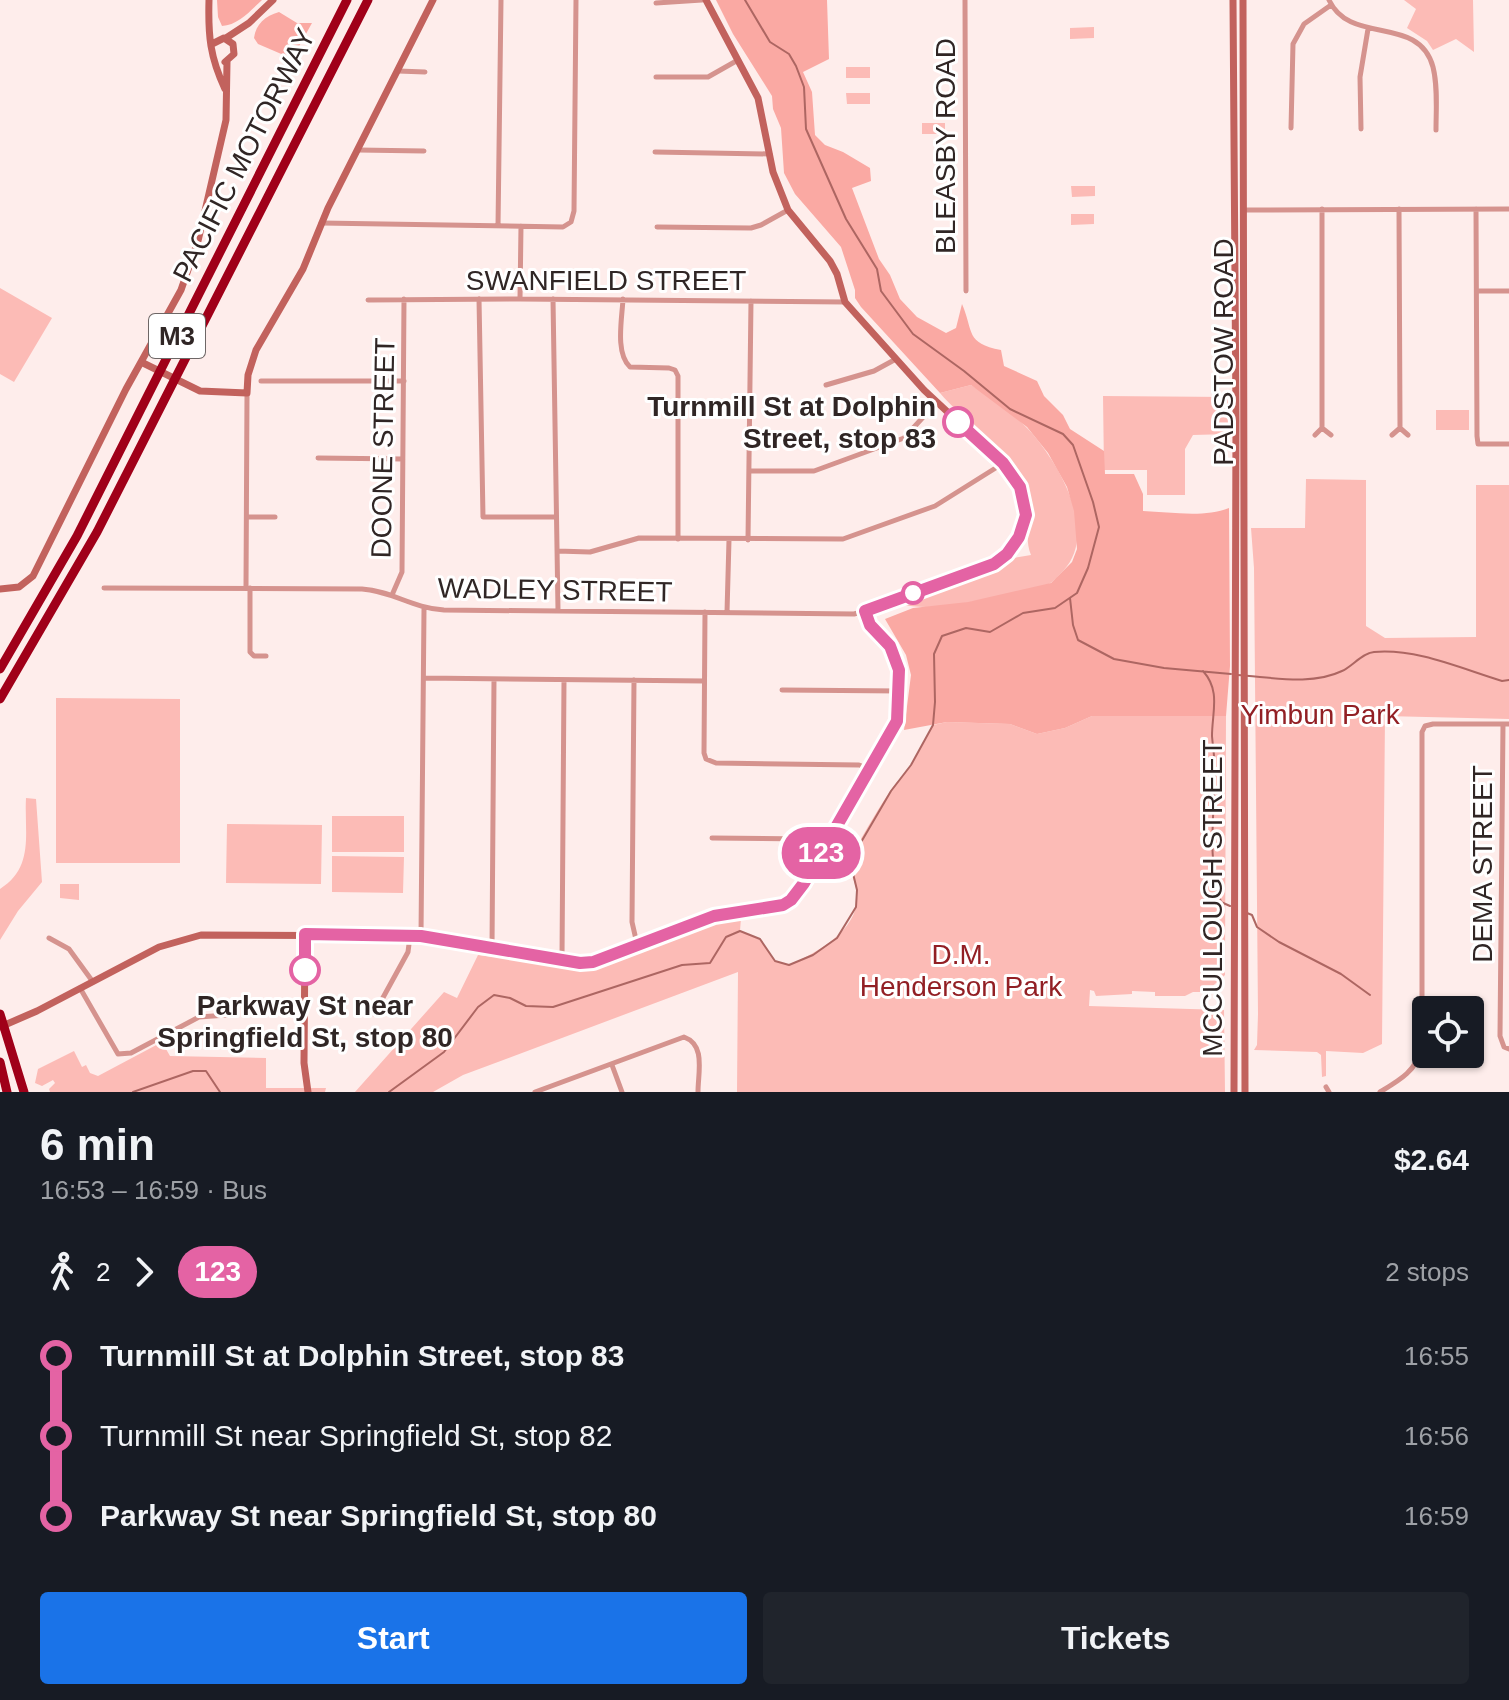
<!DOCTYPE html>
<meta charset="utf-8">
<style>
:root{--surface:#171b24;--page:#20242c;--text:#f1f3f6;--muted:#9ea1a6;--accent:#1a73e8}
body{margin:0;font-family:Arial,sans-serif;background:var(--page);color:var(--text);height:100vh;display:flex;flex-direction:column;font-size:30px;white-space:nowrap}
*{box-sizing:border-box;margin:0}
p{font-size:26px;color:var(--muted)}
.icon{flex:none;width:44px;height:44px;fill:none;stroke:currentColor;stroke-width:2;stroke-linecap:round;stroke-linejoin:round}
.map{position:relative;height:1092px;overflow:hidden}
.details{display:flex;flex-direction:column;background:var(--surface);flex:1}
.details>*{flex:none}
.badge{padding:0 16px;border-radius:26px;font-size:28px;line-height:52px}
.buttons{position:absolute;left:1412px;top:996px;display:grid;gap:16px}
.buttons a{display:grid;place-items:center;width:72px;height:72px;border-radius:8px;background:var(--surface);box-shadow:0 2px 6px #0004;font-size:40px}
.map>.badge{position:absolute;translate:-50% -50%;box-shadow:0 0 0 4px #fff}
.legs{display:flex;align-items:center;gap:12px;height:88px;padding:0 40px;font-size:26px}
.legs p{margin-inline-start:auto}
.overview{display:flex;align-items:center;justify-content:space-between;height:136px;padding:0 40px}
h1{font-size:44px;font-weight:700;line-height:60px}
.button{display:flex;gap:16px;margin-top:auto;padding:16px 40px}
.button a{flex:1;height:92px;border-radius:8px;background:var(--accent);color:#fff;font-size:32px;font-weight:700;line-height:92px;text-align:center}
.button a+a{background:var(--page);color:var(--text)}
ul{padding:0 40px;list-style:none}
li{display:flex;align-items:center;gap:28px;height:80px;font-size:30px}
li i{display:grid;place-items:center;width:12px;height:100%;margin:0 10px;background:currentColor}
li i::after{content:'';width:20px;height:20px;margin:-10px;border:6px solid;border-radius:50%;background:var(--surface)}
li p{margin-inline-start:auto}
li:first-child i{background:linear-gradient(#0000 50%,currentColor 0)}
li:last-child i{background:linear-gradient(currentColor 50%,#0000 0)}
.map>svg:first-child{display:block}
.green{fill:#fcbbb6}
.forest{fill:#faa9a3}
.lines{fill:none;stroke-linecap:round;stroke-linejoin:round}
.stream{stroke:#ad6662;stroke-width:2}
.street{stroke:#d5938e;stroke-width:5}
.secondary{stroke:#c2625d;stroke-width:7}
.highway{stroke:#a00019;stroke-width:9}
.line-1-casing{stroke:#fff;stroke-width:18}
.line-1{stroke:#e463a4;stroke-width:12}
.stop-1-dot{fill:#fff;stroke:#e463a4;stroke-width:4}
.labels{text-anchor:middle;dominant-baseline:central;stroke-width:6;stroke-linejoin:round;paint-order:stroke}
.shield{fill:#fff;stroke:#6e6766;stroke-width:2}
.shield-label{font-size:26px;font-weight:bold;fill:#302625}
.street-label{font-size:28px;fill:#302625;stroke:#fff}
.stop-label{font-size:28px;font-weight:bold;fill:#302625;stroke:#fff;text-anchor:end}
.park-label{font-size:28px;fill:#921f24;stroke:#fff}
</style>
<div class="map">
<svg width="1509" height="1092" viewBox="0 0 1509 1092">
<rect width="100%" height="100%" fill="#feedeb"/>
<path class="green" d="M 1404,0 L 1473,0 L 1474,52 L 1456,39 L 1433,50 L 1427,41 L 1407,28 L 1416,9 Z
M 1094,27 L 1094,38 L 1070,39 L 1070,28 Z
M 846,67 L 870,67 L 870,78 L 846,78 Z
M 846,93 L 870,93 L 870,104 L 847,104 Z
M 922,123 L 945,123 L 945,134 L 922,134 Z
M 1071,186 L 1095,186 L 1095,196 L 1072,197 Z
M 1071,214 L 1094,214 L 1094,224 L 1071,225 Z
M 0,288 L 52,318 L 14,382 L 0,374 Z
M 971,385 C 991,397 1013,413 1029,430 C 1058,462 1100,532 1063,571 C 1059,575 1054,581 1049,584 C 1032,592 1009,594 990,598 C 961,604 929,611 899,604 L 1000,566 L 1010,556 L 1013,558 L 1031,555 C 1022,534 1035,510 1026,487 C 1012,452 964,422 940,393 Z
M 1103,396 L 1228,397 L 1229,434 L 1193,435 L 1185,449 L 1185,495 L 1147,495 L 1147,470 L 1104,470 Z
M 1436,410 L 1469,410 L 1469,430 L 1436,430 Z
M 1306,479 L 1366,480 L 1366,626 L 1385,638 L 1476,637 L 1476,485 L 1509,485 L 1509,719 L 1385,716 L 1382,1044 L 1363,1053 L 1326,1051 L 1326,1076 L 1322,1077 L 1321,1055 L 1317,1052 L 1254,1050 L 1257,1045 L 1258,1014 L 1254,568 L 1251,528 L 1305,528 Z
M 56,698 L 180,699 L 180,863 L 56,863 Z
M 1092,716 L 1226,716 L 1225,975 L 1206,992 L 1193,992 L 1185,996 L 1155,996 L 1155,992 L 1132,991 L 1132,994 L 1096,996 L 1094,991 L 1090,990 L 1089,1006 L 1224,1010 L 1225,1092 L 737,1092 L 738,972 L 463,1075 L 433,1092 L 355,1092 L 444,992 L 457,998 L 478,955 L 590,969 L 719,921 L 741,918 L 740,931 L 760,939 L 775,961 L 789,965 C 818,952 860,930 857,893 C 855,877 845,867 854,851 C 866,830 879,807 893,787 C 899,779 907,772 912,763 C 920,750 926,737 933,725 L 947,722 L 1010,724 L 1037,734 L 1065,728 Z
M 26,798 L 36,799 L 42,882 L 18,911 L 0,940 L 0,889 C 35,867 24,832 26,798 Z
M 332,816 L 404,816 L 404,852 L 332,852 Z
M 227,824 L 322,825 L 321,884 L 226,883 Z
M 332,856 L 404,857 L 403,893 L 332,892 Z
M 60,884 L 79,884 L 79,900 L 60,898 Z
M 162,1042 L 170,1056 L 266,1058 L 266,1088 L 326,1088 L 325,1092 L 50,1092 L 49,1089 L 55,1083 L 53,1080 L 42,1086 L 35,1083 L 38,1069 L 74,1051 L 82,1067 L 86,1065 L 90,1073 L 98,1076 Z"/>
<path class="forest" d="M 217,0 L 262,0 C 250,11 238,25 222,26 L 218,17 Z
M 716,0 L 827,0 L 829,59 L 803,72 L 812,92 L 815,135 L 825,145 L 843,152 L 870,168 L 871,181 L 852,188 L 879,259 L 890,275 L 900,299 L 917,317 L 946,333 L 956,328 L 962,304 C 974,332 965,343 1001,350 L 1004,366 L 1037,381 L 1044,396 L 1063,415 L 1070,429 L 1104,451 L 1105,474 L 1134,474 L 1143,494 L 1143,511 C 1170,512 1204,518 1229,508 L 1230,666 L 1226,716 L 1092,716 L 1065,728 L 1037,734 L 1010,724 L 947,722 L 904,730 L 911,675 L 906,655 L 885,619 L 913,608 L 968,602 L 1051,583 L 1072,562 L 1077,549 L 1074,511 L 1067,487 L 1048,453 L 1027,427 L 971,385 L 940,393 L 861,307 L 855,298 L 855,290 L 841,247 L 795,194 L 784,173 L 781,128 L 773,109 L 772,96 L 733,34 Z
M 279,12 L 297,23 L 312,23 L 297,50 L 286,56 L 258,44 L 254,38 C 256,24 265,16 279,12 Z"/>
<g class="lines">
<path class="stream" d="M 1070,598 L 1073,625 L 1078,640 L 1114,659 L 1164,668 L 1231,674
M 1203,671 C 1221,691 1212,712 1212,736 C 1213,748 1215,760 1215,773 C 1214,815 1207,862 1221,902 L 1230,906
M 1237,675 C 1271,677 1311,686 1342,671 C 1353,666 1362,653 1374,652 C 1416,648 1462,669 1502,681 L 1509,680
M 1247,913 L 1252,915 L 1257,927 L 1279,942 L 1341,974 L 1370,995
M 133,1092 L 193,1071 L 206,1071 L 220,1092
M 389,1092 L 444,1052 L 478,1007 L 494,995 L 510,998 L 526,1006 L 553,1007 L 682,965 L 710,963 L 726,937 L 740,931 L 760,939 L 775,961 L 789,965 L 813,955 L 837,938 L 856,907 L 857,890 L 850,861 L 891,791 L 911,765 L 933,725 L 935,702 L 934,654 L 942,636 L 966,628 L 990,632 L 1023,613 L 1055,608 L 1077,593 L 1088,568 L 1099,527 L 1093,502 L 1073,445 L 1063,434 L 1010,409 L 964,371 L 913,334 L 881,291 L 877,269 L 846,219 L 806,129 L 804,87 L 796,66 L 789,54 L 770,42 L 745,0"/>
<path class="street" d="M 965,0 L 966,291
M 1329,0 C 1350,46 1419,14 1433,67 C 1438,87 1436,110 1436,130
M 656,3 L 702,0
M 398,71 L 425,72
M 656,77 L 708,77 L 738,60
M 1291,128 L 1293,44 L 1304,24 L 1331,5
M 1361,129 L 1360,77 L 1368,29
M 358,150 L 424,151
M 655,152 L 770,154
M 1322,209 L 1322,428
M 1399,209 L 1400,428
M 1476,209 L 1477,436 L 1478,444 L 1509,444
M 1243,210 L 1509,209
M 321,223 L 563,227 L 571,222 L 574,211 L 576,0
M 498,226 L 501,0
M 657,227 L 751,228 L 761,225 L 788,210
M 1477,291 L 1509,291
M 479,299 L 483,517 L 556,517
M 520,299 L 521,226
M 553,299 L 558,610
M 623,299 C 622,319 615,353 630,367 L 669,368 L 675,370 L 678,376 L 678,539
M 368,300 L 520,299 L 845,302
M 261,381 L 404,381
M 826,385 L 874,371 L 896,359
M 1315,435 L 1322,428 L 1331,435
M 1392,435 L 1400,428 L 1408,435
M 318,458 L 403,459
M 749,471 L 814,471 L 904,438 L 937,402
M 247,517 L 275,517
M 748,540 L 751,301
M 557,551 L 590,552 L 639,538 L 843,539 L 935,506 L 1002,464
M 104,588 L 362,589 C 392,591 412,608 444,610 L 854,614 L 865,611
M 246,588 L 247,393
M 250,588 L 250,652 L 254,656 L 266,656
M 392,595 L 402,572 L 404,299
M 705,612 L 704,753 L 706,759 L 716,763 L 859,765 L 870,769
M 727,612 L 729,540
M 424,678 L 704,681
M 634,680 L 632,922 L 637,944
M 782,690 L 900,691
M 1503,724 L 1500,1036 L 1504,1047 L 1509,1049
M 712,838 L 808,839 L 825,845
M 421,936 L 424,609
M 49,938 L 69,949 L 93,982
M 492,948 L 494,679
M 562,959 L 564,680
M 80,988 L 118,1054 L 131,1053 L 199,1017 L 227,1015
M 374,1014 L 408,952 L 410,936
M 612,1065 L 622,1092
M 1326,1087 L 1329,1092
M 535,1092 L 684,1037 C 706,1045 698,1072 698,1092
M 1380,1092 C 1400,1080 1416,1071 1422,1048 L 1422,732 L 1425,726 L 1433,724 L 1509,724"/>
<path class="secondary" d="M 209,0 C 208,36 210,57 225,89
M 1233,0 L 1236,420 L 1234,1092
M 1243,0 L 1245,1092
M 226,38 L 249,23 L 273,0
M 212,44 L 224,38 L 233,44 L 234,54 L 225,62
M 141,362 L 200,391 L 247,393 L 248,375 L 256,350 L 303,269 L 328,208 L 433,0
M 0,589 L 19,587 L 33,576 L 126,389 L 181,290 L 198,241 L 226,120 L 227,62
M 305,934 L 304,1063 L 308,1092
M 0,1027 L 37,1011 L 159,947 L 201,935 L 421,936 L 580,963 L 593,962 L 714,916 L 783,905 L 798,892 L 897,721 C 900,697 904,668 890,646 C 882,633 870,627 865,611 L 994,564 L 1014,545 L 1023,529 L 1026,515 L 1020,487 L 1013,473 L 924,390 L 845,302 L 837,274 L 830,261 L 788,210 L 773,172 L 758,98 L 706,0"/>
<path class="highway" d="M 0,669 L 77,536 L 347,0
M 0,699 L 97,532 L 368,0
M 0,1014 L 24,1092
M 0,1062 L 7,1092"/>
</g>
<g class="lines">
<g class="line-1-casing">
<path id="line-1" d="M 305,970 L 305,934 L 421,936 L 580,963 L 593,962 L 714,916 L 783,905 L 791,900 L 804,883 L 897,721 L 899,670 L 890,646 L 870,625 L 865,611 L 994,564 L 1007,554 L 1019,537 L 1026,515 L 1020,487 L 1003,463 L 958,422"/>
</g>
<use href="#line-1" class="line-1"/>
</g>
<g class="stop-1-dot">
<circle cx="958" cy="422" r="14"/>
<circle cx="913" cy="593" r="10"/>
<circle cx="305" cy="970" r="14"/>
</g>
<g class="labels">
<rect class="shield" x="149" y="314" width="56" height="44" rx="6"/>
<g class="shield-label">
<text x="177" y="336">M3</text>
</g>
<g class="street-label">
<text transform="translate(945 146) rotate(-90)">BLEASBY ROAD</text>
<text transform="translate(244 155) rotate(-63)">PACIFIC MOTORWAY</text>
<text x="606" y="280">SWANFIELD STREET</text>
<text transform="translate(1223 352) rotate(-90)">PADSTOW ROAD</text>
<text transform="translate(383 448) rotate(-89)">DOONE STREET</text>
<text transform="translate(555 590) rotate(1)">WADLEY STREET</text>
<text transform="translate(1482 864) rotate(-90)">DEMA STREET</text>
<text transform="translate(1212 898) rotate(-90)">MCCULLOUGH STREET</text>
</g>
<g class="stop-label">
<text x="936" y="406">Turnmill St at Dolphin<tspan x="936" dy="32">Street, stop 83</tspan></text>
<text x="305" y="1005" text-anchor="middle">Parkway St near<tspan x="305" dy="32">Springfield St, stop 80</tspan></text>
</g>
<g class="park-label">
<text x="1320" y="714">Yimbun Park</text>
<text x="961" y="954">D.M.<tspan x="961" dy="32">Henderson Park</tspan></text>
</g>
</g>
</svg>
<div class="buttons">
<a><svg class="icon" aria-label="locate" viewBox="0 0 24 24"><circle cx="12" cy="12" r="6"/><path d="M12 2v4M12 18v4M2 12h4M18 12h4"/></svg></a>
</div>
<b class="badge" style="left:821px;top:853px;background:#e463a4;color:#fff">123</b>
</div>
<section class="details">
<div class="overview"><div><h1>6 min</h1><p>16:53 – 16:59 · Bus</p></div><b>$2.64</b></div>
<div class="legs"><svg class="icon" aria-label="walk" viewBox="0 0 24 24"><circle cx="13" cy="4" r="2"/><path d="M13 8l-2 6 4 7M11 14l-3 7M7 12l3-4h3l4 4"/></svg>2<svg class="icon" aria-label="forward" viewBox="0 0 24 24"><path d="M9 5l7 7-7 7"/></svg><b class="badge" style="background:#e463a4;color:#fff">123</b><p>2 stops</p></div>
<ul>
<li><i style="color:#e463a4"></i><b>Turnmill St at Dolphin Street, stop 83</b><p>16:55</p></li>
<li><i style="color:#e463a4"></i><span>Turnmill St near Springfield St, stop 82</span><p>16:56</p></li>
<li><i style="color:#e463a4"></i><b>Parkway St near Springfield St, stop 80</b><p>16:59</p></li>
</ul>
<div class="button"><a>Start</a><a>Tickets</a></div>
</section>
